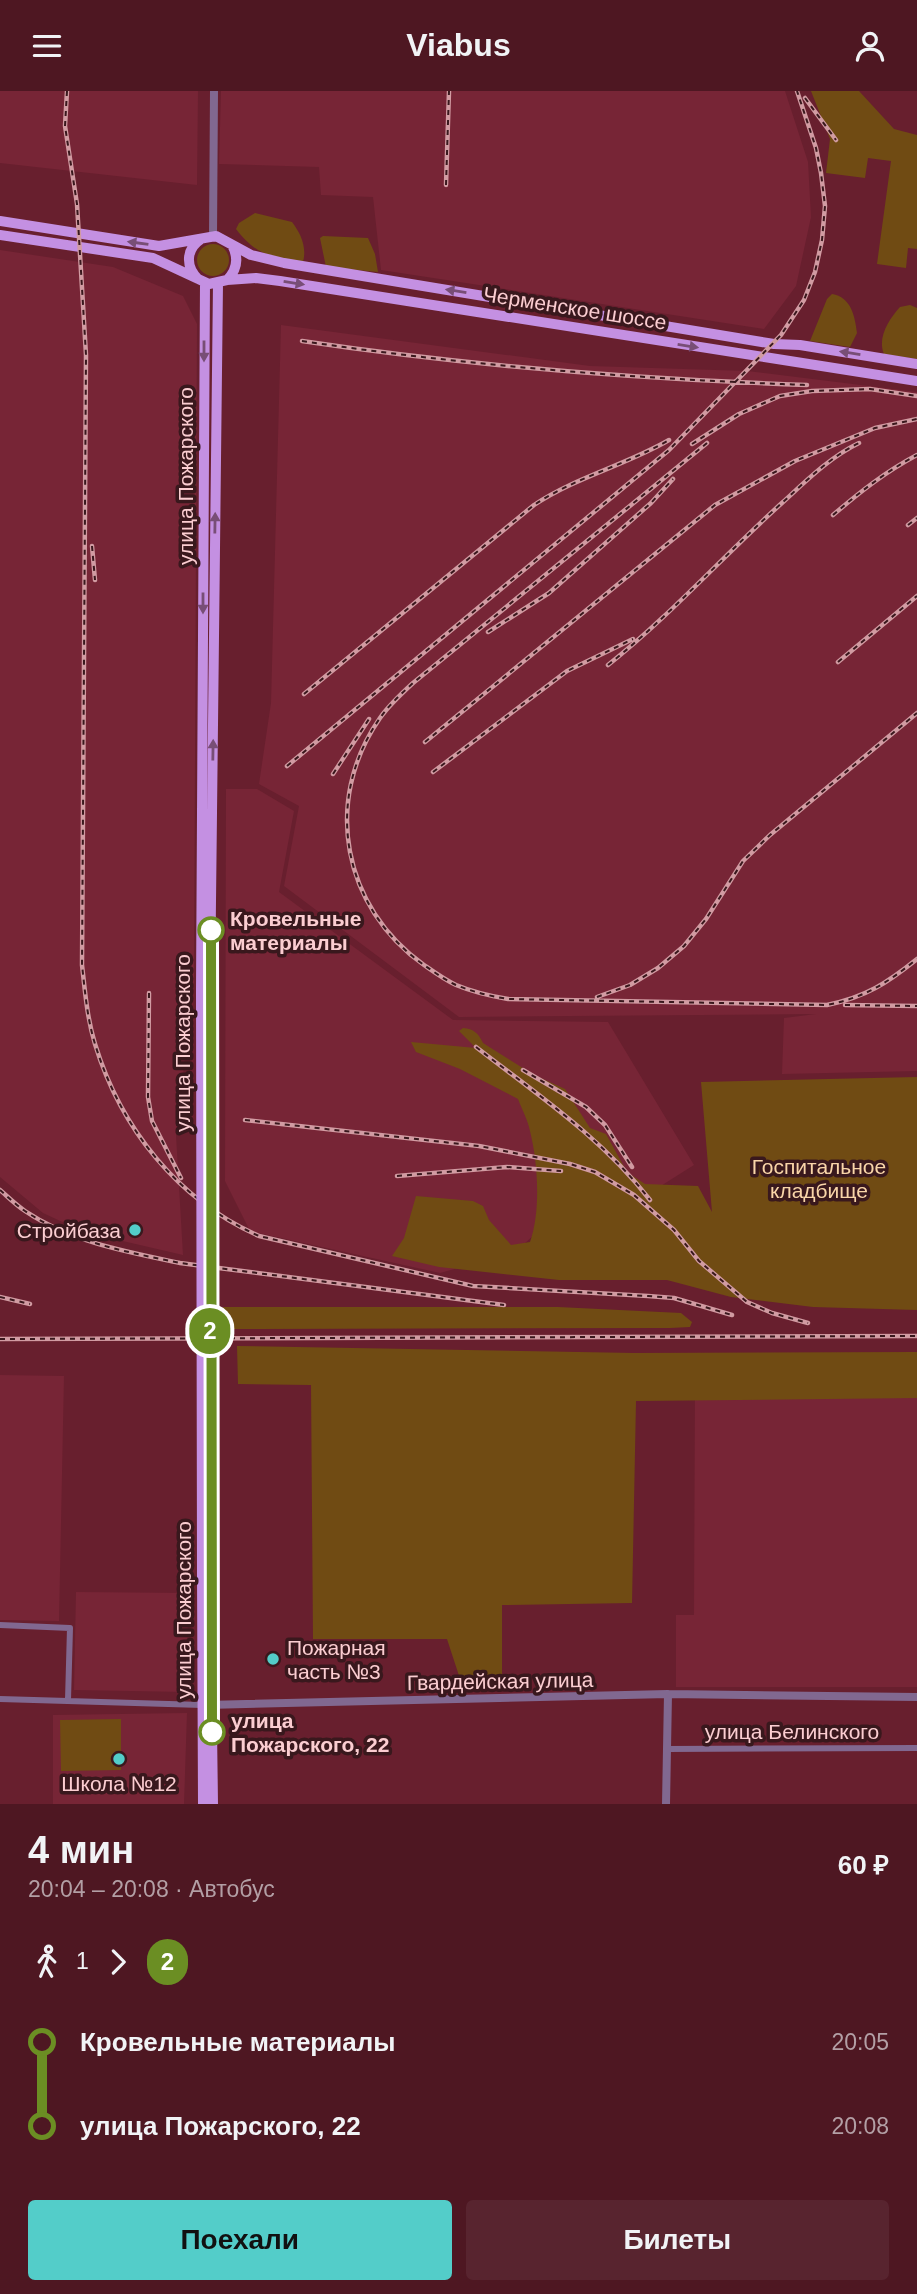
<!DOCTYPE html>
<html lang="ru">
<meta charset="utf-8">
<style>
:root{--surface:#4e1722;--page:#58242f;--text:#f1f3f6;--muted:#b39fa5;--accent:#53cdc9}
body{margin:0;font-family:Helvetica,sans-serif;background:var(--page);color:var(--text);height:100vh;display:flex;flex-direction:column;font-size:26px;white-space:nowrap}
*{box-sizing:border-box;margin:0}
p{font-size:23px;color:var(--muted)}
.icon{flex:none;width:38px;height:38px;fill:none;stroke:currentColor;stroke-width:2;stroke-linecap:round;stroke-linejoin:round}
.map{position:relative;height:1713px;overflow:hidden}
.details{display:flex;flex-direction:column;background:var(--surface);flex:1}
.details>*{flex:none}
.badge{padding:0 14px;border-radius:23px;font-size:24px;line-height:46px}
.map>.badge{position:absolute;translate:-50% -50%;box-shadow:0 0 0 4px #fff}
.legs{display:flex;align-items:center;gap:10px;height:77px;padding:0 28px;font-size:23px}
.legs p{margin-inline-start:auto}
.overview{display:flex;align-items:center;justify-content:space-between;height:119px;padding:0 28px}
h1{font-size:38px;font-weight:700;line-height:52px}
.button{display:flex;gap:14px;margin-top:auto;padding:14px 28px}
.button a{flex:1;height:80px;border-radius:7px;background:var(--accent);color:#111;font-size:28px;font-weight:700;line-height:80px;text-align:center}
.button a+a{background:var(--page);color:var(--text)}
ul{padding:0 28px;list-style:none}
li{display:flex;align-items:center;gap:24px;height:84px;font-size:26px}
li i{display:grid;place-items:center;width:10px;height:100%;margin:0 9px;background:currentColor}
li i::after{content:'';width:18px;height:18px;margin:-9px;border:5px solid;border-radius:50%;background:var(--surface)}
li p{margin-inline-start:auto}
li:first-child i{background:linear-gradient(#0000 50%,currentColor 0)}
li:last-child i{background:linear-gradient(currentColor 50%,#0000 0)}
header{display:flex;justify-content:space-between;align-items:center;height:91px;padding:0 28px;background:var(--surface);font-size:32px;font-weight:700}
.map>svg:first-child{display:block}
.built{fill:#772536}
.green{fill:#704b13}
.lines{fill:none;stroke-linecap:round;stroke-linejoin:round}
.minor{stroke:#816890;stroke-width:6}
.tertiary{stroke:#816890;stroke-width:8}
.primary{stroke:#c490e2;stroke-width:10}
.rail-casing{stroke:#d19ba2;stroke-width:4.5}
.rail{stroke:#39181d;stroke-width:2;stroke-dasharray:5;stroke-linecap:butt}
.primary-bridge{stroke:#c490e2;stroke-width:10}
.oneway{fill:#784e76}
.line-1-casing{stroke:#fff;stroke-width:16}
.line-1{stroke:#6b8e23;stroke-width:10}
.stop-1-dot{fill:#fff;stroke:#6b8e23;stroke-width:3.5}
.poi-dot{fill:#53cdc9;stroke:#39181d;stroke-width:2.5}
.labels{text-anchor:middle;dominant-baseline:central;stroke-width:7;stroke-linejoin:round;paint-order:stroke}
.street-label{font-size:21px;fill:#fbcdd1;stroke:#39181d}
.stop-label{font-size:21px;font-weight:bold;fill:#fbcdd1;stroke:#39181d;text-anchor:start}
.park-label{font-size:21px;fill:#f9d5a8;stroke:#39181d}
.poi-label{font-size:21px;fill:#fbcdd1;stroke:#39181d;text-anchor:end}
</style>
<header><svg class="icon" aria-label="menu" viewBox="0 0 24 24"><path d="M4 6h16M4 12h16M4 18h16"/></svg>Viabus<svg class="icon" aria-label="person" viewBox="0 0 24 24"><circle cx="12" cy="8" r="4"/><path d="M4 21q1-7 8-7t8 7"/></svg></header>
<div class="map">
<svg width="917" height="1713" viewBox="0 0 917 1713">
<rect width="100%" height="100%" fill="#681f2e"/>
<path class="built" d="M 0,0 L 198,0 L 197,94 L 0,72 Z
M 221,0 L 785,0 L 808,71 L 811,126 L 796,195 L 764,238 L 381,179 L 373,106 L 321,104 L 319,76 L 219,73 Z
M 0,159 L 113,176 L 183,205 L 197,233 L 194,889 L 176,1044 L 183,1164 L 84,1141 L 43,1122 L 0,1086 Z
M 281,234 L 590,275 L 747,280 L 917,301 L 917,980 L 782,983 L 784,927 L 816,923 L 459,926 L 284,795 L 299,715 L 259,693 L 271,612 Z
M 226,698 L 257,698 L 294,720 L 279,801 L 453,929 L 608,931 L 694,1074 L 648,1103 L 534,1144 L 515,1161 L 440,1182 L 250,1140 L 225,1090 Z
M 0,1284 L 64,1285 L 59,1530 L 0,1529 Z
M 917,1286 L 917,1596 L 676,1596 L 676,1524 L 694,1524 L 695,1291 Z
M 76,1501 L 188,1502 L 187,1601 L 74,1599 Z
M 187,1622 L 184,1713 L 53,1713 L 53,1624 Z"/>
<path class="green" d="M 811,0 L 859,0 L 894,38 L 917,44 L 917,158 L 908,157 L 906,177 L 877,173 L 891,70 L 868,67 L 865,87 L 826,82 L 830,48 Z
M 255,122 L 292,131 C 301,143 307,156 303,171 C 272,167 256,164 236,138 L 239,132 Z
M 323,145 L 368,147 L 375,163 L 378,181 L 326,176 L 320,147 Z
M197 169a16 16 0 1 1 32 0a16 16 0 1 1-32 0Z
M 832,203 C 851,206 855,225 857,242 L 850,256 L 810,250 L 827,208 Z
M 910,214 L 917,217 L 917,268 L 884,263 C 877,247 889,228 900,216 Z
M 463,937 C 474,938 478,942 483,952 L 534,984 L 565,998 L 590,1037 L 606,1043 L 627,1081 L 645,1093 L 698,1095 L 712,1121 L 701,991 L 917,986 L 917,1219 L 813,1216 L 731,1206 L 667,1189 L 559,1189 L 439,1176 L 392,1165 L 404,1147 L 416,1105 L 473,1110 L 483,1115 L 489,1129 L 511,1154 L 530,1151 C 541,1120 538,1072 530,1040 C 528,1029 522,1019 518,1008 L 460,978 L 416,961 L 411,951 L 476,957 L 459,940 Z
M 223,1216 L 558,1216 L 681,1222 L 692,1231 L 690,1236 L 670,1237 L 223,1238 Z
M 237,1255 L 634,1262 L 917,1261 L 917,1307 L 636,1310 L 632,1512 L 502,1514 L 502,1600 L 464,1600 L 447,1548 L 313,1548 L 311,1294 L 238,1293 Z
M 121,1628 L 121,1679 L 61,1680 L 60,1629 Z"/>
<g class="lines">
<path class="minor" d="M 0,1534 L 70,1537 L 68,1609
M 0,1608 L 202,1614
M 667,1658 L 917,1657"/>
<path class="tertiary" d="M 213,145 L 214,0
M 206,1614 L 668,1603 L 917,1606
M 666,1713 L 668,1603"/>
<path class="primary" d="M 0,130 L 159,155 L 216,145 L 251,164 L 284,172 L 774,253 L 800,254 L 917,273
M 0,144 L 153,167 L 209,193 L 227,189 L 256,187 L 280,190 L 917,290
M 198,188 C 185,175 186,158 201,148
M 227,189 C 237,179 239,167 232,154
M 210,899 L 218,192
M 201,900 L 205,191
M 202,1483 L 203,1713
M 210,1486 L 213,1713"/>
<g class="rail-casing">
<path id="rail" d="M 67,0 L 65,35 L 77,113 L 86,264 L 82,874 C 85,900 87,927 95,953 C 121,1038 178,1109 259,1145 L 473,1195 L 648,1205 L 674,1207 L 732,1224
M 805,7 L 836,49
M 446,94 L 449,0
M 302,250 C 469,275 638,288 807,294
M 707,352 L 413,592 C 401,603 389,614 380,627 C 322,710 343,817 424,874 C 434,881 445,889 456,894 C 473,901 490,905 508,908 L 827,914 C 866,906 887,892 917,868
M 692,353 L 739,323 L 780,305 L 812,300 L 870,298 L 917,305
M 833,424 C 860,401 885,381 917,364
M 908,434 L 917,427
M 92,455 L 95,489
M 488,541 L 549,502 L 651,412 L 673,388
M 838,571 L 917,505
M 608,574 C 671,524 723,465 783,411 C 806,390 830,366 859,352
M 304,603 L 534,414 C 576,386 626,374 669,349
M 425,651 L 715,414 L 795,370 L 875,337 L 917,328
M 287,675 L 669,359 L 781,244 L 804,209 L 815,181 L 822,149 L 825,115 L 821,82 L 816,57 L 797,0
M 433,681 L 567,580 L 633,548
M 333,683 L 369,628
M 149,902 L 148,1006 L 152,1030 L 181,1087
M 597,906 L 630,894 L 658,877 L 684,855 L 706,828 L 743,770 L 770,744 L 917,622
M 845,914 L 917,915
M 476,956 C 538,1004 602,1047 650,1109
M 523,979 L 586,1016 L 605,1034 L 632,1076
M 245,1029 L 479,1055 L 570,1073 L 595,1081 L 634,1104 L 674,1139 L 699,1170 L 747,1211 L 772,1222 L 808,1232
M 397,1085 L 507,1076 L 561,1080
M 0,1099 C 8,1106 16,1114 25,1120 C 71,1151 127,1161 180,1172 L 504,1214
M 0,1206 L 30,1213
M 0,1248 L 917,1245"/>
</g>
<use href="#rail" class="rail"/>
<path class="primary-bridge" d="M 210,899 L 210,1486
M 201,900 L 202,1483"/>
</g>
<defs><path id="oneway-solid" d="M-6-.8H1V-3.2L6.5 0L1 3.2V.8H-6Z" transform="scale(1.75)"/></defs>
<g class="oneway">
<use href="#oneway-solid" transform="translate(138 152) rotate(-172)"/>
<use href="#oneway-solid" transform="translate(294 192) rotate(9)"/>
<use href="#oneway-solid" transform="translate(456 200) rotate(-171)"/>
<use href="#oneway-solid" transform="translate(688 255) rotate(9)"/>
<use href="#oneway-solid" transform="translate(204 260) rotate(90)"/>
<use href="#oneway-solid" transform="translate(850 262) rotate(-171)"/>
<use href="#oneway-solid" transform="translate(215 432) rotate(-89)"/>
<use href="#oneway-solid" transform="translate(203 512) rotate(90)"/>
<use href="#oneway-solid" transform="translate(213 659) rotate(-89)"/>
</g>
<g class="lines">
<g class="line-1-casing">
<path id="line-1" d="M 211,839 L 212,1641"/>
</g>
<use href="#line-1" class="line-1"/>
</g>
<g class="stop-1-dot">
<circle cx="211" cy="839" r="12"/>
<circle cx="212" cy="1641" r="12"/>
</g>
<g class="poi-dot">
<circle cx="135" cy="1139" r="7"/>
<circle cx="273" cy="1568" r="7"/>
<circle cx="119" cy="1668" r="7"/>
</g>
<g class="labels">
<g class="street-label">
<text transform="translate(575 217) rotate(9)">Черменское шоссе</text>
<text transform="translate(185 385) rotate(-90)">улица Пожарского</text>
<text transform="translate(182 952) rotate(-90)">улица Пожарского</text>
<text transform="translate(183 1519) rotate(-90)">улица Пожарского</text>
<text transform="translate(500 1590) rotate(-1)">Гвардейская улица</text>
<text x="792" y="1640">улица Белинского</text>
</g>
<g class="stop-label">
<text x="230" y="827">Кровельные<tspan x="230" dy="24">материалы</tspan></text>
<text x="231" y="1629">улица<tspan x="231" dy="24">Пожарского, 22</tspan></text>
</g>
<g class="park-label">
<text x="819" y="1075">Госпитальное<tspan x="819" dy="24">кладбище</tspan></text>
</g>
<g class="poi-label">
<text x="121" y="1139">Стройбаза</text>
<text x="287" y="1556" text-anchor="start">Пожарная<tspan x="287" dy="24">часть №3</tspan></text>
<text x="119" y="1692" text-anchor="middle">Школа №12</text>
</g>
</g>
</svg>
<b class="badge" style="left:210px;top:1240px;background:#6b8e23;color:#fff">2</b>
</div>
<section class="details">
<div class="overview"><div><h1>4 мин</h1><p>20:04 – 20:08 · Автобус</p></div><b>60 ₽</b></div>
<div class="legs"><svg class="icon" aria-label="walk" viewBox="0 0 24 24"><circle cx="13" cy="4" r="2"/><path d="M13 8l-2 6 4 7M11 14l-3 7M7 12l3-4h3l4 4"/></svg>1<svg class="icon" aria-label="forward" viewBox="0 0 24 24"><path d="M9 5l7 7-7 7"/></svg><b class="badge" style="background:#6b8e23;color:#fff">2</b></div>
<ul>
<li><i style="color:#6b8e23"></i><b>Кровельные материалы</b><p>20:05</p></li>
<li><i style="color:#6b8e23"></i><b>улица Пожарского, 22</b><p>20:08</p></li>
</ul>
<div class="button"><a>Поехали</a><a>Билеты</a></div>
</section>
